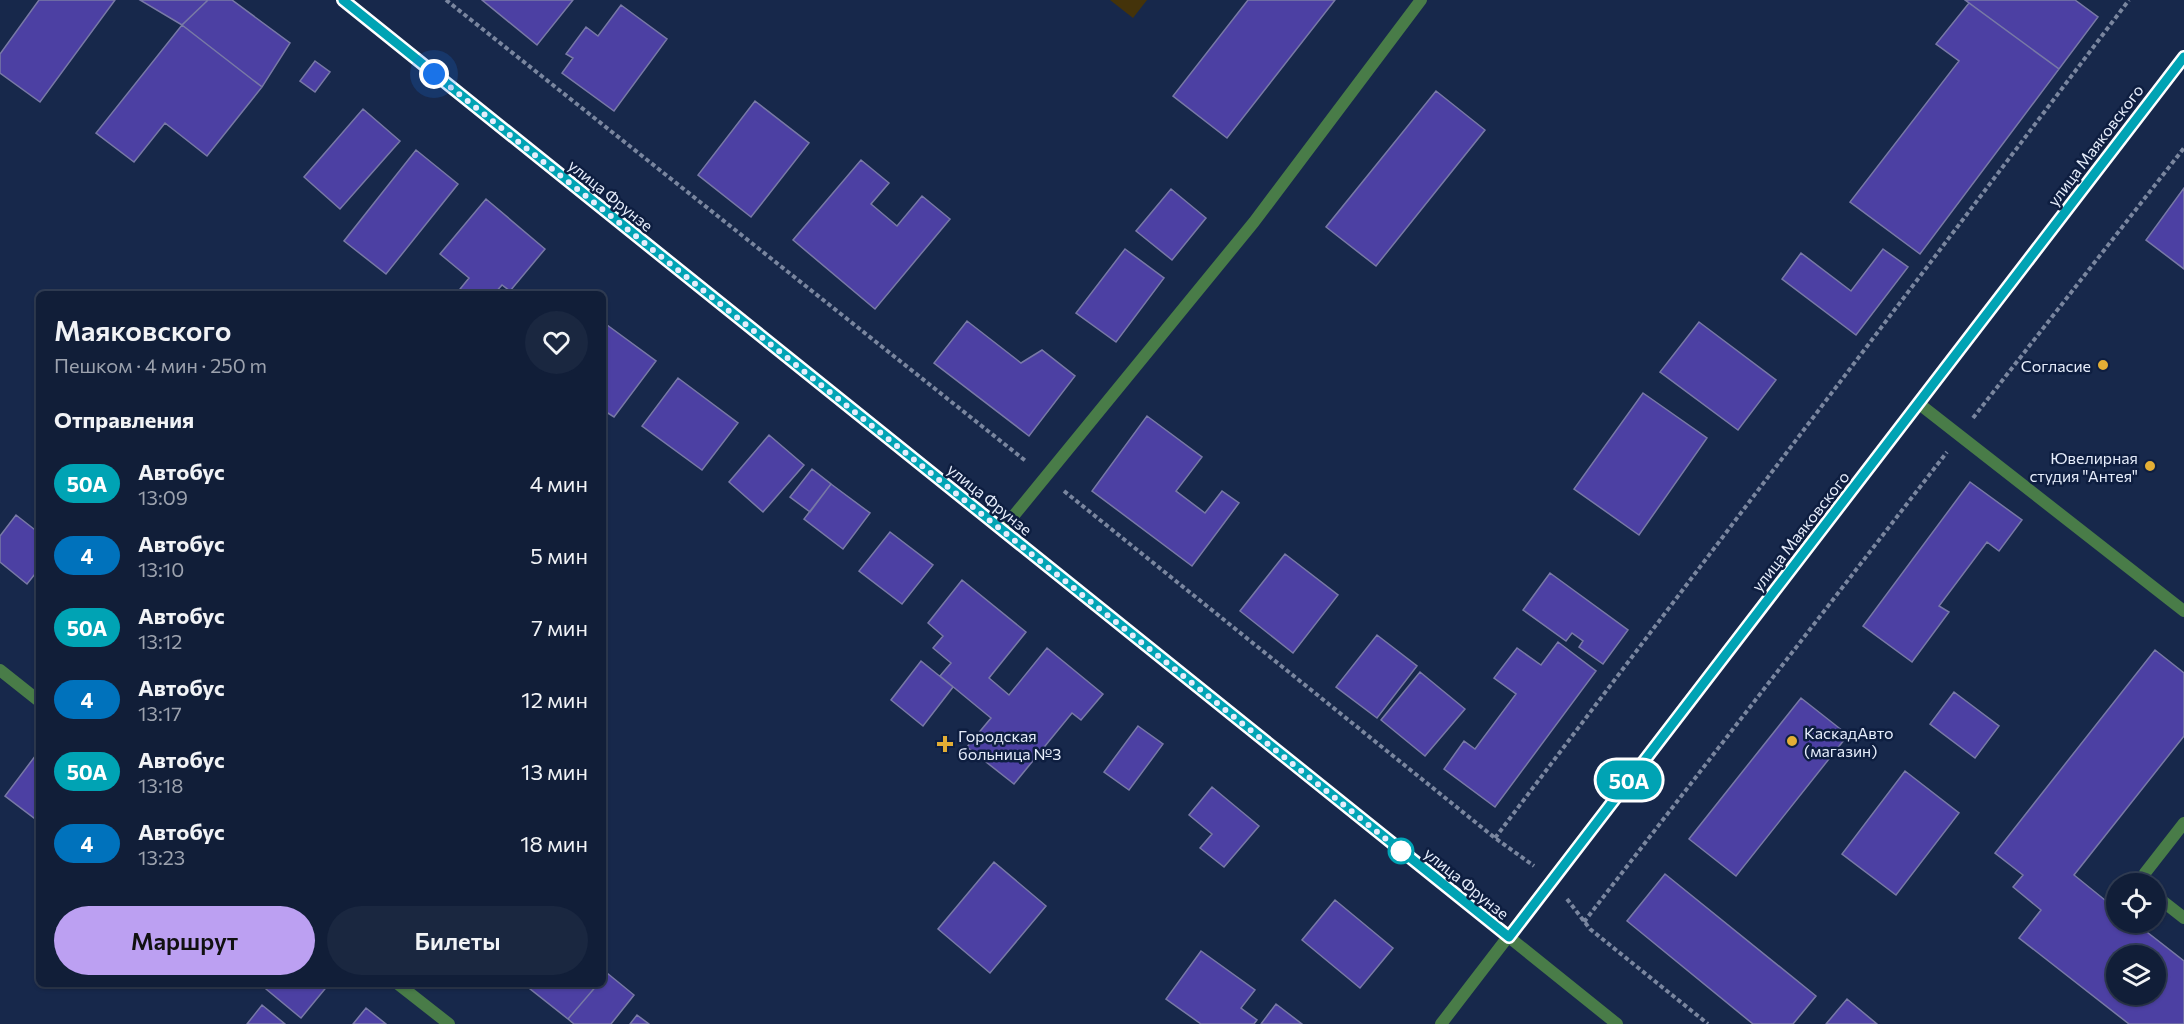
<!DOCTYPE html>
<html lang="ru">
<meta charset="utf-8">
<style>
:root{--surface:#111e38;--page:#1a2740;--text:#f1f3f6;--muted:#9ca2ae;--line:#303c53;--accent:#bca0f2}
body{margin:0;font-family:Commissioner,sans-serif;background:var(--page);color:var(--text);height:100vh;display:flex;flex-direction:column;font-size:22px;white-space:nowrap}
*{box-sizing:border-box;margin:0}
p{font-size:20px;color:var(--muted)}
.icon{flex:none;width:33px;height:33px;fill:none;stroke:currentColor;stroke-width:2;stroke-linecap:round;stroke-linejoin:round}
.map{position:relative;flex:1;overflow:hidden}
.side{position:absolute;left:36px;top:291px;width:570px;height:696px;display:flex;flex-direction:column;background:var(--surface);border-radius:9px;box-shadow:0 2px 4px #0004,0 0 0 2px var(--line)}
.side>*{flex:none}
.badge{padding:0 12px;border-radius:20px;font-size:21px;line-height:39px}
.fabs{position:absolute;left:2106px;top:873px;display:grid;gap:12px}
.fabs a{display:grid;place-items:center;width:60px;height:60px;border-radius:50%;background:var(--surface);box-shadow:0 2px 4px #0004,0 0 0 2px var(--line);font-size:30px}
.you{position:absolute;width:30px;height:30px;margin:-15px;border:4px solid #fff;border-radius:50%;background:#1a73e8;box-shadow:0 0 0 9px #1a73e833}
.map>.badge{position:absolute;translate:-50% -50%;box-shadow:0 0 0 3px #fff}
h2{padding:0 18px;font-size:22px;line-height:54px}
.round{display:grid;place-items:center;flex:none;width:63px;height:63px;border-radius:32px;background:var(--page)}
.headline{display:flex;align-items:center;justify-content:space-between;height:102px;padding:0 18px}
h1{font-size:28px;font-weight:600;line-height:45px}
.primary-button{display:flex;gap:12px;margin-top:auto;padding:12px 18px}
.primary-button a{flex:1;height:69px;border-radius:36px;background:var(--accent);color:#111;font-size:24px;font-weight:600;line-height:69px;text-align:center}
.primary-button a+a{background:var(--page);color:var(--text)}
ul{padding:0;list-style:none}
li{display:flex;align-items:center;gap:18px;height:72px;padding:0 18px}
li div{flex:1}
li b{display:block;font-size:22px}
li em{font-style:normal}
li .badge{min-width:66px;font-weight:700;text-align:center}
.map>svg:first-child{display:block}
.green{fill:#44330a}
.building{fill:#4c40a3;stroke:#7879a6;stroke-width:1.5;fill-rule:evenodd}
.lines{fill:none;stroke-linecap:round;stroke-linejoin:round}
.path{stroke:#7a869f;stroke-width:4;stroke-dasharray:4.5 3;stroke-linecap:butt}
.service{stroke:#497c48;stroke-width:12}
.minor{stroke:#497c48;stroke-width:12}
.tertiary{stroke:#497c48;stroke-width:12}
.line-casing{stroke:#fff;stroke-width:14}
.line{stroke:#00a3b4;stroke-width:9}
.walk{stroke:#e6edfb;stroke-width:6;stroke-dasharray:0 10.8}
.poi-dot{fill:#e3ae35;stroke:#0e1e40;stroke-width:2}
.stop-dot{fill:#fff;stroke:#00a3b4;stroke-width:3}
.labels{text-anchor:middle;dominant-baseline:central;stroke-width:5;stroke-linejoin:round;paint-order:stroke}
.street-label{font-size:16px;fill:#e6edfb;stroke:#0e1e40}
.poi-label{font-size:16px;fill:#e6edfb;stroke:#0e1e40;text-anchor:end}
</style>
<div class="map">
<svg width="2184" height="1024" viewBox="0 0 2184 1024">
<rect width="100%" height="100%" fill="#17284b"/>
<path class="green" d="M 1110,0 L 1147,0 L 1133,18 Z"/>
<path class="building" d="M 39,0 L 115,0 L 40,102 L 0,73 L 0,54 Z
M 140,0 L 208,0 L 182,25 Z
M 208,0 L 232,0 L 290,43 L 262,87 L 182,25 Z
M 482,0 L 573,0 L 537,45 Z
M 1248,0 L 1335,0 L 1227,138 L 1173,96 Z
M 1965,0 L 2075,0 L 2098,17 L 2059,69 Z
M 1969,3 L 2059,69 L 1920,254 L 1850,202 L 1959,61 L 1936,44 Z
M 621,5 L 667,39 L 614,111 L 562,73 L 573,58 L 566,54 L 586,27 L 598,36 Z
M 182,25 L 262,87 L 207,156 L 165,123 L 134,162 L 96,133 Z
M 315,61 L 330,72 L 315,92 L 300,81 Z
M 1436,91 L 1485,130 L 1376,266 L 1326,227 Z
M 755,101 L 809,143 L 751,217 L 698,175 Z
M 363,109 L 400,141 L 340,209 L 304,177 Z
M 416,150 L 458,184 L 386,274 L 344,241 Z
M 861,160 L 889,183 L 871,204 L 897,226 L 922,196 L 950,219 L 875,309 L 793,240 Z
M 2184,188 L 2184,269 L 2146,240 Z
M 1171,189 L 1206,218 L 1172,260 L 1136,231 Z
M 486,199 L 545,249 L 510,291 L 502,285 L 494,294 L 456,294 L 469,278 L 440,254 Z
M 1125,249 L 1164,278 L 1116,342 L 1076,313 Z
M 1883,249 L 1908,267 L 1856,335 L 1782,279 L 1801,253 L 1851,291 Z
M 967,321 L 1021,363 L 1042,350 L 1075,376 L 1029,436 L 934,363 Z
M 603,322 L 656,361 L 614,417 L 603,410 Z
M 1699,322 L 1776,380 L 1738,430 L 1660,372 Z
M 678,378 L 738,423 L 702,470 L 642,426 Z
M 1643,393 L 1707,438 L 1639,535 L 1574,489 Z
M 1147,416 L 1202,457 L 1176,491 L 1205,513 L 1222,491 L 1239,503 L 1192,566 L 1092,491 Z
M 769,435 L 804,465 L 763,512 L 729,482 Z
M 812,469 L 831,484 L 810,512 L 790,497 Z
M 1970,482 L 2022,520 L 1999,551 L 1987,542 L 1939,606 L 1949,612 L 1912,662 L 1863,626 Z
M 831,484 L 870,513 L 843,549 L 804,519 Z
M 16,515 L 39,533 L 39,569 L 27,584 L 0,562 L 0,536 Z
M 890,532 L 933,565 L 902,604 L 859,571 Z
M 1285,554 L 1338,595 L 1293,653 L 1240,611 Z
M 1550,573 L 1628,630 L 1603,664 L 1579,647 L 1583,641 L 1572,633 L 1566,641 L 1523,610 Z
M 962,580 L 1026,632 L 989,678 L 1009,695 L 1047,648 L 1103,694 L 1081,720 L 1072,713 L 1014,784 L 967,747 L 991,718 L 940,676 L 951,663 L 933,648 L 943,636 L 928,623 Z
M 1377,635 L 1417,666 L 1377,718 L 1336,687 Z
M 1558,642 L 1596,671 L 1495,807 L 1444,769 L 1464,741 L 1475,749 L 1516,694 L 1494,678 L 1517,648 L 1541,665 Z
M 2155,650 L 2184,673 L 2184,736 L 2074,875 L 2116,909 L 2116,922 L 2134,922 L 2184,961 L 2184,1024 L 2129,1024 L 2019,938 L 2041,910 L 2013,887 L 2023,875 L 1995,853 ZM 2116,956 L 2156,956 L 2156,994 L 2116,994 Z
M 921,661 L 953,687 L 923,726 L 891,700 Z
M 1420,672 L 1465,709 L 1425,756 L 1381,720 Z
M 1954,692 L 1999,726 L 1975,758 L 1930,724 Z
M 1801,698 L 1848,735 L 1736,876 L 1689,839 Z
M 1138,726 L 1163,744 L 1129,790 L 1104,772 Z
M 39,751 L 39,819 L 38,821 L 5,796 Z
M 1905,771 L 1959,813 L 1896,895 L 1842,854 Z
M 1212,787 L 1259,826 L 1224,867 L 1200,848 L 1212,834 L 1189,815 Z
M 994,862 L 1046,906 L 990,973 L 938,929 Z
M 1665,874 L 1816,996 L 1793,1024 L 1753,1024 L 1627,921 Z
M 1335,900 L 1393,948 L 1360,988 L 1302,940 Z
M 1201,951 L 1255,990 L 1241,1008 L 1257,1020 L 1254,1024 L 1201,1024 L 1166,999 Z
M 607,973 L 634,995 L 611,1024 L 574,1024 L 568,1019 L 598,984 L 603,984 L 603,978 Z
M 260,984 L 329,984 L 301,1018 Z
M 532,984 L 598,984 L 568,1019 L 529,988 Z
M 1847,999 L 1877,1024 L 1826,1024 Z
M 1276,1004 L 1302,1024 L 1261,1024 Z
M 262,1005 L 285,1024 L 247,1024 Z
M 366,1008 L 386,1024 L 353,1024 Z
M 637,1015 L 649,1024 L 630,1024 Z"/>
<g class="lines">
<path class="path" d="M 446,0 L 1027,462
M 1973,418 L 2184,148
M 1064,491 L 1495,838 L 1534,866
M 1495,838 L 2129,0
M 1567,899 L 1590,929 L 1708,1024
M 1584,922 L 1947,452"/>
<path class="service" d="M 1918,403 L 2184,611
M 1002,530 L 1254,222 L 1421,0
M 2143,884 L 2145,873 L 2184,823
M 2156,896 L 2184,918"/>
<path class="minor" d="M 0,670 L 39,701
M 398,984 L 449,1024
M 1441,1024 L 2184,57"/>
<path class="tertiary" d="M 343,0 L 1617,1024"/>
</g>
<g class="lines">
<g class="line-casing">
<path id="line" d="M 343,0 L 1509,937 L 2184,57"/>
</g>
<use href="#line" class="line"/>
<path class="walk" d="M 434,74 L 1401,851"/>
</g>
<g class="poi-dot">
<circle cx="2103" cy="365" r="6"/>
<circle cx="2150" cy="466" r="6"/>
<circle cx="1792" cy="741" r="6"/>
<path d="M942 735h6v6h6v6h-6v6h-6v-6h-6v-6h6z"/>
</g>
<circle class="stop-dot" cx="1401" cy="851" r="12"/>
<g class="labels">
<g class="street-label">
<text transform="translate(2095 145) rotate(-53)">улица Маяковского</text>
<text transform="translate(611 195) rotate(39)">улица Фрунзе</text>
<text transform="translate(990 499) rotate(39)">улица Фрунзе</text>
<text transform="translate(1800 531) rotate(-52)">улица Маяковского</text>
<text transform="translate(1467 883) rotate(39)">улица Фрунзе</text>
</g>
<g class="poi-label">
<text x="2091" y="365">Согласие</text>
<text x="2138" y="457">Ювелирная<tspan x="2138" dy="18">студия "Антея"</tspan></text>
<text x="1804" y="732" text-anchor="start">КаскадАвто<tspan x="1804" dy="18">(магазин)</tspan></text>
<text x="958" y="735" text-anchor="start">Городская<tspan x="958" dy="18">больница №3</tspan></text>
</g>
</g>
</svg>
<div class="fabs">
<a><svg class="icon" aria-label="locate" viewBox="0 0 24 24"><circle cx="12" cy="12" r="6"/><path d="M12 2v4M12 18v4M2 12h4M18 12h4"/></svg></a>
<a><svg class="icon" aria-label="layers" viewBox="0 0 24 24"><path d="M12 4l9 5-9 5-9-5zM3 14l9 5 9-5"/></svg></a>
</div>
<div class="you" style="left:434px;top:74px"></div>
<b class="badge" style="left:1629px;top:780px;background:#00a3b4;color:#fff">50А</b>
<section class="side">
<div class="headline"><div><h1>Маяковского</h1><p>Пешком · 4 мин · 250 m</p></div><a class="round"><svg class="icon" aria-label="heart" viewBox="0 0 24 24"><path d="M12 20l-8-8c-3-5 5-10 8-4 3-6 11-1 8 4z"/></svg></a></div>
<h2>Отправления</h2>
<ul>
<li><span class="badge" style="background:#00a3b4;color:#fff">50А</span><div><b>Автобус</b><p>13:09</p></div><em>4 мин</em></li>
<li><span class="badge" style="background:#0072bc;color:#fff">4</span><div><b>Автобус</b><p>13:10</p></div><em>5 мин</em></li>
<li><span class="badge" style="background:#00a3b4;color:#fff">50А</span><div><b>Автобус</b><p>13:12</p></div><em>7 мин</em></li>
<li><span class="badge" style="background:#0072bc;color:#fff">4</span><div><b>Автобус</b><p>13:17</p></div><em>12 мин</em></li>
<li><span class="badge" style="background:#00a3b4;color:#fff">50А</span><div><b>Автобус</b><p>13:18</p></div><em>13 мин</em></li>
<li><span class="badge" style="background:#0072bc;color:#fff">4</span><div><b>Автобус</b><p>13:23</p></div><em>18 мин</em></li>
</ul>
<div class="primary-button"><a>Маршрут</a><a>Билеты</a></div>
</section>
</div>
